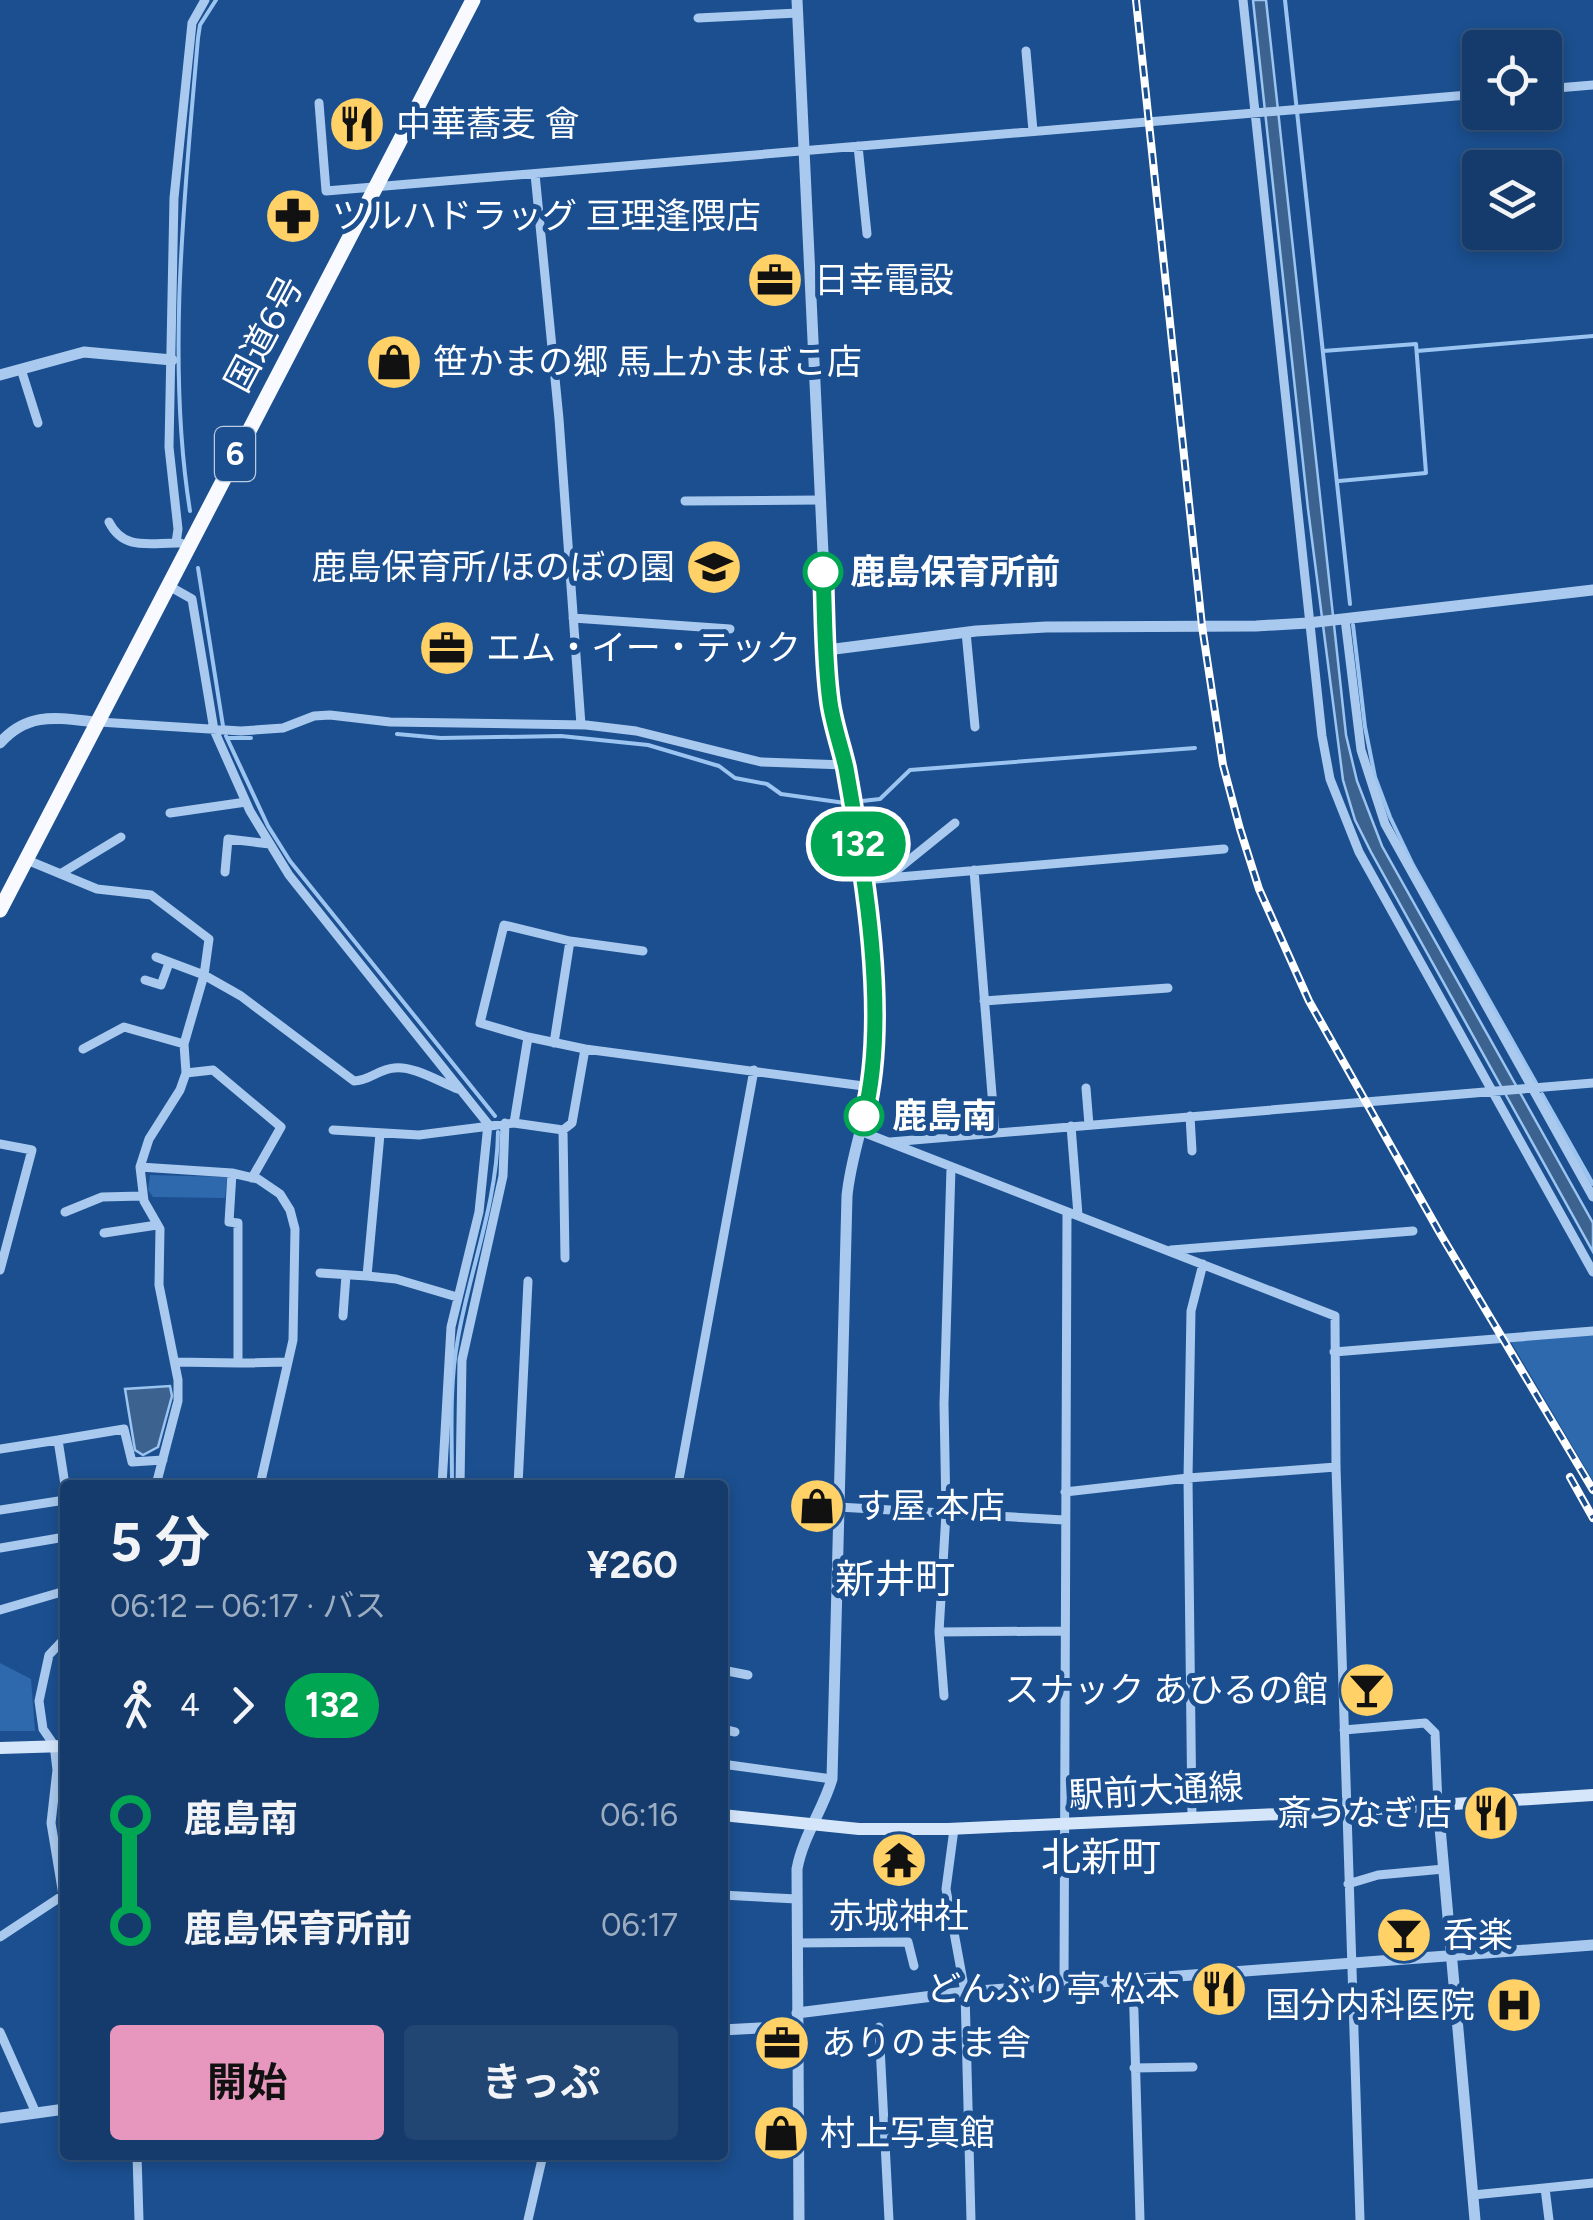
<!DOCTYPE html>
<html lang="ja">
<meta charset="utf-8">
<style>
:root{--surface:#143b6b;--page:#214673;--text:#f1f3f6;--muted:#9dadc1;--line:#33557e;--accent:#e797bd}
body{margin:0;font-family:Figtree,"Noto Sans JP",sans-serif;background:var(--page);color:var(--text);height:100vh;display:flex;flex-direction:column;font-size:38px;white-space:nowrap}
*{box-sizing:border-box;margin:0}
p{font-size:32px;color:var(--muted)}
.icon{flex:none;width:55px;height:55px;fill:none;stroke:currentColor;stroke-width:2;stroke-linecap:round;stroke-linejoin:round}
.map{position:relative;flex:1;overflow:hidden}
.panel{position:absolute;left:60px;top:1480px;width:668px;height:680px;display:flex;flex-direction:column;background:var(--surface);border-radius:10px;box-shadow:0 5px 15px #0003,0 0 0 2px var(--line)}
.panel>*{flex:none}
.badge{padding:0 20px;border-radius:32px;font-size:35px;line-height:65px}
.fabs{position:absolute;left:1462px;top:30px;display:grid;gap:20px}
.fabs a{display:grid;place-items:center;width:100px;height:100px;border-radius:10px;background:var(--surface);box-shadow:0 5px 15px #0003,0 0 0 2px var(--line);font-size:50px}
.map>.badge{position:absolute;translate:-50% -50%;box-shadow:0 0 0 5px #fff}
.legs{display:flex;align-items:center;gap:15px;height:110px;padding:0 50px;font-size:32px}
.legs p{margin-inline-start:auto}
.head{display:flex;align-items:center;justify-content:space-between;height:170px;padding:0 50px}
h1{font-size:55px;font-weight:700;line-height:75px}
.action{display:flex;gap:20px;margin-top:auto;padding:20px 50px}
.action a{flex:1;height:115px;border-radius:10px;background:var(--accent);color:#111;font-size:40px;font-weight:700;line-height:115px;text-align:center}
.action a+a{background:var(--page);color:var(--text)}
ul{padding:0 50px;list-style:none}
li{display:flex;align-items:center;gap:35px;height:110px;font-size:38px}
li i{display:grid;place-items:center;width:15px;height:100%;margin:0 12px;background:currentColor}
li i::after{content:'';width:25px;height:25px;margin:-12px;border:8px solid;border-radius:50%;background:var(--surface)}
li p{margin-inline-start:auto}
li:first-child i{background:linear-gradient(#0000 50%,currentColor 0)}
li:last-child i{background:linear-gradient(currentColor 50%,#0000 0)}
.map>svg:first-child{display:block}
.green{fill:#2e69ad}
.water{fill:#3c6290;stroke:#9cc4f0;stroke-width:2.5}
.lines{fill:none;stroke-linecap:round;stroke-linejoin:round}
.stream{stroke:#9cc4f0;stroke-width:4}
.minor{stroke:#a9c9ee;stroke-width:9}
.tertiary{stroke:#a9c9ee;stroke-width:11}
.secondary{stroke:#d6e6fa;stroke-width:12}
.trunk{stroke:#f8faff;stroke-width:15}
.rail-casing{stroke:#fff;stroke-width:8}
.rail{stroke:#1b4f8f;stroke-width:4;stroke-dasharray:11;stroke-linecap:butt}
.line-1-casing{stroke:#fff;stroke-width:22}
.line-1{stroke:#00a651;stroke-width:15}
.stop-1-dot{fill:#fff;stroke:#00a651;stroke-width:5}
.labels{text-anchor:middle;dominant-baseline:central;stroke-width:10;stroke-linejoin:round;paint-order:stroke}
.shield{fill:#1b4f8f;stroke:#bbcadd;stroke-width:2.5}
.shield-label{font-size:32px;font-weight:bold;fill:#fff}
.poi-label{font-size:35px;fill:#fff;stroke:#1b4f8f;text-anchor:start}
.street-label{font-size:35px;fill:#fff;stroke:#1b4f8f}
.stop-label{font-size:35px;font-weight:bold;fill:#fff;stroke:#1b4f8f;text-anchor:start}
.quarter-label{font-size:40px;fill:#fff;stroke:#1b4f8f}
</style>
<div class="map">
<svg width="1593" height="2220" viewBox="0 0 1593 2220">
<rect width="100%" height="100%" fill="#1b4f8f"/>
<path class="green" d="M 150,1175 L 227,1177 L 225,1198 L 153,1197 L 148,1190 Z
M 1593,1334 L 1593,1481 L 1511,1342 Z
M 0,1663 L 31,1679 L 35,1731 L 0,1731 Z"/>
<path class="water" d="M 1253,0 L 1266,0 L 1346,735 L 1357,781 L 1382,846 L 1593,1223 L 1593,1252 L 1371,852 L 1355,820 L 1343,780 L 1308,509 Z
M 170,1386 L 172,1396 L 158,1447 L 143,1455 L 135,1450 L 125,1389 Z"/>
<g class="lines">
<path class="stream" d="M 1285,0 L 1350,604
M 1323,351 L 1416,344 L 1426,473 L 1339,481
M 1417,351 L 1593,336
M 190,511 C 166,361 185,190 198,38 L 200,25 L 216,0
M 198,568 L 223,726
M 1353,625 L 1365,727 L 1375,777 L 1390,817 L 1413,865 L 1536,1083
M 397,734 L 441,738 L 561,736 L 648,745 L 719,766 L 735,778 L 767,784 L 781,794 L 845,803
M 226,736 L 268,826 L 290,861 L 495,1116
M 227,738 L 251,738
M 862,801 L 880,799 L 910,770 L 1195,748
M 1542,1094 L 1593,1184
M 452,1485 C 452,1436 449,1386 458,1338 C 470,1269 497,1203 498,1132"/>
<path class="minor" d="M 1243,0 L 1322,736 L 1330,779 L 1359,852 L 1593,1272
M 698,18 L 798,13
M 1026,51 L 1033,131
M 1545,89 L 1593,85
M 319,103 L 326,191 L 1480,94
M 858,146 L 867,234
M 535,174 L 559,419 L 581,725
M 21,369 L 38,423
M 685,501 L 820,500
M 109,522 C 124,552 151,542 181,543
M 176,543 L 178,529 L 169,447 L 174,198 L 192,23 L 205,0
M 169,586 L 192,599 L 214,730 L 250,811 L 289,875 L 488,1124 L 479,1212 L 451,1327 L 442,1485
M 573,618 L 730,629
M 1345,619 L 1361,750 L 1385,824 L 1593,1197
M 966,632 L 975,727
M 99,722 L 241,731 L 283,728 L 314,716 L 330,715 L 390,722 L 586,725 L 636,731 L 761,762 L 845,765
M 170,813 L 246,802
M 27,860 L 97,889 L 151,895 L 209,939 L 204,975 L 184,1044 L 186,1073 L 180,1090 L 149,1139 L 140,1167 L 144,1201 L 160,1229 L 159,1285 L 178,1380 L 178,1401 L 156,1485
M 974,870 L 995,1132
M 225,872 L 228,839 L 270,844
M 60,874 L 121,837
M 887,878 L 955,823
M 864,880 L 1224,849
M 156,957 L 204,975 L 241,996 L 354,1081 C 369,1081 379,1069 394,1068 C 412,1065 440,1082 458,1089
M 145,980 L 161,985 L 169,963
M 984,1001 L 1168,988
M 528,1037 L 585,1049
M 554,1043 L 570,941
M 83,1049 L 124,1027 L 184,1044
M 186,1073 L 213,1070 L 281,1127 L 252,1178
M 1086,1088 L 1089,1125
M 1190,1116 L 1192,1151
M 514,1123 L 528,1037 L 480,1023 L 504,925 L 570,941 L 643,951
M 1071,1126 L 1078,1215
M 333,1130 L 419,1135 L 514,1123 L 563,1130 L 572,1123 L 585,1049 L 871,1087
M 563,1130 L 565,1258
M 860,1131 L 1335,1316 L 1336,1467 L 1360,2220
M 380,1134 L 367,1276 L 396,1279 L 457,1297
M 890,1142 L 1593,1083
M 0,1144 L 32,1150 L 0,1270
M 140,1167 L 232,1173 L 258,1179 L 280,1194 L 290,1210 L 295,1229 L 293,1340 L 260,1485
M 65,1212 L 102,1197 L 142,1196
M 104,1233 L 157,1225
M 1171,1250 L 1413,1231
M 320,1273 L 367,1276
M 343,1316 L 346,1275
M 1334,1352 L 1593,1331
M 175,1362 L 238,1363 L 238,1223 L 229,1222 L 232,1173
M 238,1363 L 287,1362
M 58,1440 L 124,1429 L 132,1462 L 163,1460
M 0,1449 L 58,1440 L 65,1485
M 460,1485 L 462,1360 L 503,1176 L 505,1123
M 518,1485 L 528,1281
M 678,1485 L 754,1070
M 1065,1492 L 1188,1478 L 1336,1467
M 838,1507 L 1064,1520
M 0,1510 L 65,1500
M 0,1548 L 65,1537
M 0,1610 L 65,1591
M 939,1632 L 1065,1631
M 722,1670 L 748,1675
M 944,1696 L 939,1632 L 946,1513 L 944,1404 L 951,1168
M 722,1729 L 735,1732
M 1344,1730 L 1425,1723 L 1435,1733 L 1438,1805
M 722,1764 L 832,1779
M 1192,1819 L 1188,1478 L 1191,1311 L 1203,1264
M 954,1829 L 946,1889 L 965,1992 L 971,2220
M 1348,1884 L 1378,1875 L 1444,1869
M 63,1895 L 51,1823 L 57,1770 L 54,1745 L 43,1729 L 39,1701 L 49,1655 L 65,1638
M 722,1895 L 797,1899
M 0,1937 L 65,1894
M 797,1943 L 908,1942 L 914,1966
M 1133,1979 L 1140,2220
M 1064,1984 L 1067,1212
M 879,2027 L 889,2220
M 0,2032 L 36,2113
M 1134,2068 L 1193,2067
M 137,2155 L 139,2220
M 1545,2188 L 1549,2220
M 1473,2195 L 1593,2183
M 528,2220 L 543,2155"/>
<path class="tertiary" d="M 797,0 L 830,702 C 856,815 883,952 873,1068 C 869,1112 851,1153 847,1196 L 832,1779 C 823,1810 803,1836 797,1869 L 799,2220
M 0,375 L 84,352 L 172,360
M 827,650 L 976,631 L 1046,627 L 1256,626 L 1308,623 L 1593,590
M 0,743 C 28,711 58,718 96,722
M 1438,1805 L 1475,2220
M 797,2013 L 965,1992 L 1593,1945
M 722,2030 L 797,2026
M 0,2118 L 65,2109"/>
<path class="secondary" d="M 0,1748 L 65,1746
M 722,1815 L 859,1829 L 948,1829 L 1346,1811 L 1593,1795"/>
<path class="trunk" d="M 0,910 L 473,0"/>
<g class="rail-casing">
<path id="rail" d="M 1136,0 L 1202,626 L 1223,765 L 1240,829 L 1259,889 L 1309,1001 L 1441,1235 L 1593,1490
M 1570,1477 L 1593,1518"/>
</g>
<use href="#rail" class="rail"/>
</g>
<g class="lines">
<g class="line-1-casing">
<path id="line-1" d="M 823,572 C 825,615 824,659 830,702 C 833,724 841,746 846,768 C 864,869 890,1018 864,1116"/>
</g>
<use href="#line-1" class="line-1"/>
</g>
<defs>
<g id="restaurant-disc" transform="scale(2.875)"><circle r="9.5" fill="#ffd166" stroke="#1b4f8f"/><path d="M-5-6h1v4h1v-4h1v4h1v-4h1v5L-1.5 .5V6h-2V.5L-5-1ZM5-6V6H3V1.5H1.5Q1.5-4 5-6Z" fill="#111"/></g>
<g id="pharmacy-disc" transform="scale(2.875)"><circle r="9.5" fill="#ffd166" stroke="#1b4f8f"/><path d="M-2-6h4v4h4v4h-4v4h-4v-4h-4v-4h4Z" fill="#111"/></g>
<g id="office-disc" transform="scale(2.875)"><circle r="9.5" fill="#ffd166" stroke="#1b4f8f"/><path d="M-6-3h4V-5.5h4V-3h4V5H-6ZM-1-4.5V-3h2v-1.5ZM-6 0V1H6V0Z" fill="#111"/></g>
<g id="shop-disc" transform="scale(2.875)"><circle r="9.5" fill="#ffd166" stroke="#1b4f8f"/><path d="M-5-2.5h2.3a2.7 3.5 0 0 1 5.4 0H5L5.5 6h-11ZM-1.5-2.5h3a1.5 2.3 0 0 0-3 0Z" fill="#111"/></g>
<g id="school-disc" transform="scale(2.875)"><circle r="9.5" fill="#ffd166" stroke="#1b4f8f"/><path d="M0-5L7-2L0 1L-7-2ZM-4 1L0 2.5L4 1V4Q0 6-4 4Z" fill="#111"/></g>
<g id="bar-disc" transform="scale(2.875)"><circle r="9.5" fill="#ffd166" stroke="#1b4f8f"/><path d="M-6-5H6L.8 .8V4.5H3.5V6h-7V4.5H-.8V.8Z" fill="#111"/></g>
<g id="temple-disc" transform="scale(2.875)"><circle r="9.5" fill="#ffd166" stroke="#1b4f8f"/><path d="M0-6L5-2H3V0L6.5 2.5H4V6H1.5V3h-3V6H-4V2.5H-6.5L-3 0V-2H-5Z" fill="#111"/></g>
<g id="hospital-disc" transform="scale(2.875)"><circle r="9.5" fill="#ffd166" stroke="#1b4f8f"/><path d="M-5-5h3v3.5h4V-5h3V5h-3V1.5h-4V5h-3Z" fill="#111"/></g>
</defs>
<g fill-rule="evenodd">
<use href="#restaurant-disc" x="357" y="124"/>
<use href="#pharmacy-disc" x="293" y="216"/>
<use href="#office-disc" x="775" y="280"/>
<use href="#shop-disc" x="394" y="362"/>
<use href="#school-disc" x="714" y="567"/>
<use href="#office-disc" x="447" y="648"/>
<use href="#shop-disc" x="817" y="1506"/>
<use href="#bar-disc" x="1367" y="1690"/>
<use href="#restaurant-disc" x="1491" y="1813"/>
<use href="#temple-disc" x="899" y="1860"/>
<use href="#bar-disc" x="1404" y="1935"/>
<use href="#restaurant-disc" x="1219" y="1989"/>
<use href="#hospital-disc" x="1514" y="2005"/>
<use href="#office-disc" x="782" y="2043"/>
<use href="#shop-disc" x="781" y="2133"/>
</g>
<g class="stop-1-dot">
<circle cx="823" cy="572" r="18"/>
<circle cx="864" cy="1116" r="18"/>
</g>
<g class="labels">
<rect class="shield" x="215" y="427" width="40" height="54" rx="8"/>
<g class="shield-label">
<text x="235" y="454">6</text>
</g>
<g class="poi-label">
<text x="396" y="124">中華蕎麦 會</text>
<text x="332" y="216">ツルハドラッグ 亘理逢隈店</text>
<text x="814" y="280">日幸電設</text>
<text x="433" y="362">笹かまの郷 馬上かまぼこ店</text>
<text x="675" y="567" text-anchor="end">鹿島保育所/ほのぼの園</text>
<text x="486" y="648">エム・イー・テック</text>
<text x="856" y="1506">す屋 本店</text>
<text x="1328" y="1690" text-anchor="end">スナック あひるの館</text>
<text x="1452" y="1813" text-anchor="end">斎うなぎ店</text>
<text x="899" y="1916" text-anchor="middle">赤城神社</text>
<text x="1443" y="1935">呑楽</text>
<text x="1180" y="1989" text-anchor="end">どんぶり亭 松本</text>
<text x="1475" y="2005" text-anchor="end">国分内科医院</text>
<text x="821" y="2043">ありのまま舎</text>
<text x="820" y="2133">村上写真館</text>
</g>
<g class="street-label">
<text transform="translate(264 334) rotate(-62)">国道6号</text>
<text transform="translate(1156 1791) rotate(-3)">駅前大通線</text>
</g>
<g class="stop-label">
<text x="850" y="572">鹿島保育所前</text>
<text x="892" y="1116">鹿島南</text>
</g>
<g class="quarter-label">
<text x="895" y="1579">新井町</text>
<text x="1101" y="1857">北新町</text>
</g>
</g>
</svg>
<div class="fabs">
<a><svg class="icon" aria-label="locate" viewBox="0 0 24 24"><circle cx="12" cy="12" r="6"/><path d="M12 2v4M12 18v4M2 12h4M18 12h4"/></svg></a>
<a><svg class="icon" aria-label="layers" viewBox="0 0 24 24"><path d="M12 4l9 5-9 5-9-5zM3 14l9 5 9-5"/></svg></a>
</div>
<b class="badge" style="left:858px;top:844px;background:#00a651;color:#fff">132</b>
<section class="panel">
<div class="head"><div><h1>5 分</h1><p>06:12 – 06:17 · バス</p></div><b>¥260</b></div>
<div class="legs"><svg class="icon" aria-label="walk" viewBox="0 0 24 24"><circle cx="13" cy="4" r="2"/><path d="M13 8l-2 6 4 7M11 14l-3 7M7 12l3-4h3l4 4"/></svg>4<svg class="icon" aria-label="forward" viewBox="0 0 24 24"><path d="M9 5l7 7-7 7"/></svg><b class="badge" style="background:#00a651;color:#fff">132</b></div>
<ul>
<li><i style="color:#00a651"></i><b>鹿島南</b><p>06:16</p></li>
<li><i style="color:#00a651"></i><b>鹿島保育所前</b><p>06:17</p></li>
</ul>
<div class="action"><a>開始</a><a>きっぷ</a></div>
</section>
</div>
